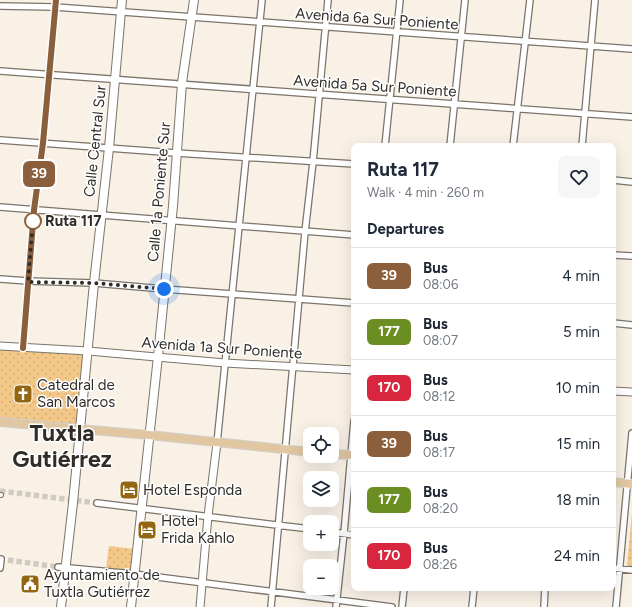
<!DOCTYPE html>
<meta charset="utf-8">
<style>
:root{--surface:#fff;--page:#f6f6f7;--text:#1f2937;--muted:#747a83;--line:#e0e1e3}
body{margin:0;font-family:Figtree,sans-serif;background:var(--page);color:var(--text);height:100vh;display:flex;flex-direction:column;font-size:15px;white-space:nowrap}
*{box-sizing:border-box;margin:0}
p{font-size:13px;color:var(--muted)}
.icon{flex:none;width:22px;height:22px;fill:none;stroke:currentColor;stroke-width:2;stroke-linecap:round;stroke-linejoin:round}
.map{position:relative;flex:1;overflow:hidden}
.sheet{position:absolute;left:351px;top:143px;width:265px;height:448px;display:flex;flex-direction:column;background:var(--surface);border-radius:8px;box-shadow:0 4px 16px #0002}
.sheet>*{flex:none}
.badge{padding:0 8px;border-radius:6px;font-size:14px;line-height:26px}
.fabs{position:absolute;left:303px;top:427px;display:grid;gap:8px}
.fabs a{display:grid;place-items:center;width:36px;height:36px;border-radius:8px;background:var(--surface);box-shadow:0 4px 16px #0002;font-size:20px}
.you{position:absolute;width:20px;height:20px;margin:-10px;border:3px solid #fff;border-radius:50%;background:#1a73e8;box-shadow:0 0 0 6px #1a73e833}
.map>.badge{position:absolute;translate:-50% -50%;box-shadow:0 0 0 2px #fff}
h2{padding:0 16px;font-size:15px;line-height:36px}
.round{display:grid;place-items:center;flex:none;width:42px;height:42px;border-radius:8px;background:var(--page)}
.head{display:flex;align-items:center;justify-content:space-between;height:68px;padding:0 16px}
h1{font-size:19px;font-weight:700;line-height:30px}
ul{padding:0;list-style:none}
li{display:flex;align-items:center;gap:12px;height:56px;padding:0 16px;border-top:1px solid var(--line)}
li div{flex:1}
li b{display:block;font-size:15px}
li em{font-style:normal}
li .badge{min-width:44px;font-weight:700;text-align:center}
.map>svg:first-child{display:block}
.grass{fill:url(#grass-dots)}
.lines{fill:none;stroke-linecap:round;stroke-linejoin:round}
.minor-tunnel{stroke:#d1cac0;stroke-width:5.5;stroke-dasharray:5.5 3;stroke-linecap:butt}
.pedestrian-casing{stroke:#7b746a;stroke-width:6}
.minor-casing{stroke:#7b746a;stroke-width:8}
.tertiary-casing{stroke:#7b746a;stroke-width:9}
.secondary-casing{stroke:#7b746a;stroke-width:10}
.primary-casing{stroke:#d1d1d0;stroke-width:10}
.pedestrian{stroke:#fff;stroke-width:4}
.minor{stroke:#fff;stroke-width:5.5}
.tertiary{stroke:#fff;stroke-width:7}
.secondary{stroke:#fff;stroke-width:8}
.primary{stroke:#e0c7a1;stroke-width:8}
.line-casing{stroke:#fff;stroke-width:9}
.line{stroke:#8b5e3c;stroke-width:6}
.walk{stroke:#302d29;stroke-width:4;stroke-dasharray:0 7.2}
.stop-dot{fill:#fff;stroke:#8b5e3c;stroke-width:2}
.labels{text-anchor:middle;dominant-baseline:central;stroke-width:3;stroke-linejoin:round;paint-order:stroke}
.street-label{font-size:15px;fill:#302d29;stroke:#fff}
.stop-label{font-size:15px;font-weight:bold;fill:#302d29;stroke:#fff;text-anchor:start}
.poi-label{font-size:15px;fill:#302d29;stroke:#fff;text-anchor:start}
.town-label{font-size:23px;font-weight:bold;fill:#302d29;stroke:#fff}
</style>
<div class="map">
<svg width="632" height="607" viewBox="0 0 632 607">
<defs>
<pattern id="grass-dots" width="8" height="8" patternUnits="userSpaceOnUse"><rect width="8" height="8" fill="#f2c788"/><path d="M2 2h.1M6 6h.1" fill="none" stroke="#d0ab75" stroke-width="1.8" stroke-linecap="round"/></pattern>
</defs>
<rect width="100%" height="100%" fill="#f9f1e6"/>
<path class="grass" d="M 0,350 L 87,355 L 80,427 L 0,420 Z
M 632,512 L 632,567 L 627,566 Z
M 109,546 L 136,549 L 133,572 L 106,568 Z"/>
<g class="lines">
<path class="minor-tunnel" d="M 0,491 L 97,503
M 8,560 L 58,567"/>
<g class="pedestrian-casing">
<path id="pedestrian" d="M 0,495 L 1,495"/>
</g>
<g class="minor-casing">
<path id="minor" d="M 0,6 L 55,7 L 632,49
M 0,71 L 632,117
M 0,140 L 176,153 L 354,164
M 385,146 L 400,0
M 450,146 L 465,0
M 513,146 L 530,0
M 582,146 L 595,0
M 613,180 L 632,182
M 0,207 L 354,235
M 613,255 L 632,256
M 0,279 L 28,281 L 94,283 L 164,289 L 354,303
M 613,323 L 632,325
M 23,348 L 34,210 L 43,143 L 56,0
M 217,443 L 262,0
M 97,503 L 310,529
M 332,532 L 354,535
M 58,567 L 134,574 L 392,607
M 0,568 L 1,559
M 613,568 L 632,570
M 271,607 L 305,232 L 313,162 L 328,0
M 336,607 L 344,533 L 354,421
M 402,607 L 404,588
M 472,607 L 474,588
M 544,607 L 545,588
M 616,607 L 632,433"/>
</g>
<g class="tertiary-casing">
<path id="tertiary" d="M 0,346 L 88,351 L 225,363 L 354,370
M 613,391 L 632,392
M 200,607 L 208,516 L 217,443"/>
</g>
<g class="secondary-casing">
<path id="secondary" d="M 61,607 L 73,503 L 94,283 L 109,148 L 122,0
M 131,607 L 158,356 L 173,206 L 182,83 L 194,0"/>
</g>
<g class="primary-casing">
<path id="primary" d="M 0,422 L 149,435 L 310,452
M 332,454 L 354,455
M 613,482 L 632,484"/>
</g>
<use href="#pedestrian" class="pedestrian"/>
<use href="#minor" class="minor"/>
<use href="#tertiary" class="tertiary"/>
<use href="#secondary" class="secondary"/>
<use href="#primary" class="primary"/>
</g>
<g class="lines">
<g class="line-casing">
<path id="line" d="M 23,348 L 34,210 L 43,143 L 56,0"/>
</g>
<use href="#line" class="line"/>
<path class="walk" d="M 33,221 L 28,282 L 94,283 L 164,289"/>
</g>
<defs>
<g id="church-square" transform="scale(1)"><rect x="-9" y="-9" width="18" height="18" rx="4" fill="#936611" stroke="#fff"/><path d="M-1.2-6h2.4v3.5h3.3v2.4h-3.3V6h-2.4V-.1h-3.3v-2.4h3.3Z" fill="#fff"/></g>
<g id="hotel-square" transform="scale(1)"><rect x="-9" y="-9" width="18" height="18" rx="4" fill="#936611" stroke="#fff"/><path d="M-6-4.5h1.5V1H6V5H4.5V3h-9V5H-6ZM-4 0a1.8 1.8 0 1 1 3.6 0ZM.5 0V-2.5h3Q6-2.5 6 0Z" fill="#fff"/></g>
<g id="civic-square" transform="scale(1)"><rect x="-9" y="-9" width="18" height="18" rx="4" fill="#936611" stroke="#fff"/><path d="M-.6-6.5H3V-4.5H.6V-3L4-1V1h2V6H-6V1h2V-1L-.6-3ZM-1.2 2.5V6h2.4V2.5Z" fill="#fff"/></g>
</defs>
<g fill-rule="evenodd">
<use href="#church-square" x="23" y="394"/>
<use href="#hotel-square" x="129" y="490"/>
<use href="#hotel-square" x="147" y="530"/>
<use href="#civic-square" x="30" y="584"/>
</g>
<circle class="stop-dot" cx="33" cy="221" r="8"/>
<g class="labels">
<g class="street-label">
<text transform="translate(377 19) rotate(4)">Avenida 6a Sur Poniente</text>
<text transform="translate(375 86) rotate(4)">Avenida 5a Sur Poniente</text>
<text transform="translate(95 141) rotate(-84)">Calle Central Sur</text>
<text transform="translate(159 192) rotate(-85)">Calle 1a Poniente Sur</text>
<text transform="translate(222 348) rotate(4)">Avenida 1a Sur Poniente</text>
</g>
<g class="stop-label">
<text x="45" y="221">Ruta 117</text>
</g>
<g class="poi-label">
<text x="37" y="385">Catedral de<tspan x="37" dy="17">San Marcos</tspan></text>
<text x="143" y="490">Hotel Esponda</text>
<text x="161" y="521">Hotel<tspan x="161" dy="17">Frida Kahlo</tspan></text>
<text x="44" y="575">Ayuntamiento de<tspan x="44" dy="17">Tuxtla Gutiérrez</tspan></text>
</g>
<g class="town-label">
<text x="62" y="433">Tuxtla<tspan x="62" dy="26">Gutiérrez</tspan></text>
</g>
</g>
</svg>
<div class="fabs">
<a><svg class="icon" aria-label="locate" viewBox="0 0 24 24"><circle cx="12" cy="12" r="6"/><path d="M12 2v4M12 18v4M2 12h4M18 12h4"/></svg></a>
<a><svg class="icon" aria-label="layers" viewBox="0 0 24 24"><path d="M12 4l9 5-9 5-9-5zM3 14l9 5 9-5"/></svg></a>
<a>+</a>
<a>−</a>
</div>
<div class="you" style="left:164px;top:289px"></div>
<b class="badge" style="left:39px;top:174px;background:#8b5e3c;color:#fff">39</b>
<section class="sheet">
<div class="head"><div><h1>Ruta 117</h1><p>Walk · 4 min · 260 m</p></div><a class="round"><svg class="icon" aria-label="heart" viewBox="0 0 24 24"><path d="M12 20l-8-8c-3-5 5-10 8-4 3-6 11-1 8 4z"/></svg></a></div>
<h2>Departures</h2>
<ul>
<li><span class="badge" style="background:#8b5e3c;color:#fff">39</span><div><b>Bus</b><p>08:06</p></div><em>4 min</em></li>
<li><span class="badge" style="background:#6b8e23;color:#fff">177</span><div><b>Bus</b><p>08:07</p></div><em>5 min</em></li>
<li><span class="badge" style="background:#d7263d;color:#fff">170</span><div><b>Bus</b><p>08:12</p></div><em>10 min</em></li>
<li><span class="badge" style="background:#8b5e3c;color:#fff">39</span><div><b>Bus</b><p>08:17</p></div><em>15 min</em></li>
<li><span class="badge" style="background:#6b8e23;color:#fff">177</span><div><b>Bus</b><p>08:20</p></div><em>18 min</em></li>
<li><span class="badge" style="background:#d7263d;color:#fff">170</span><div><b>Bus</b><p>08:26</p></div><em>24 min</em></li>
</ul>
</section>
</div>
